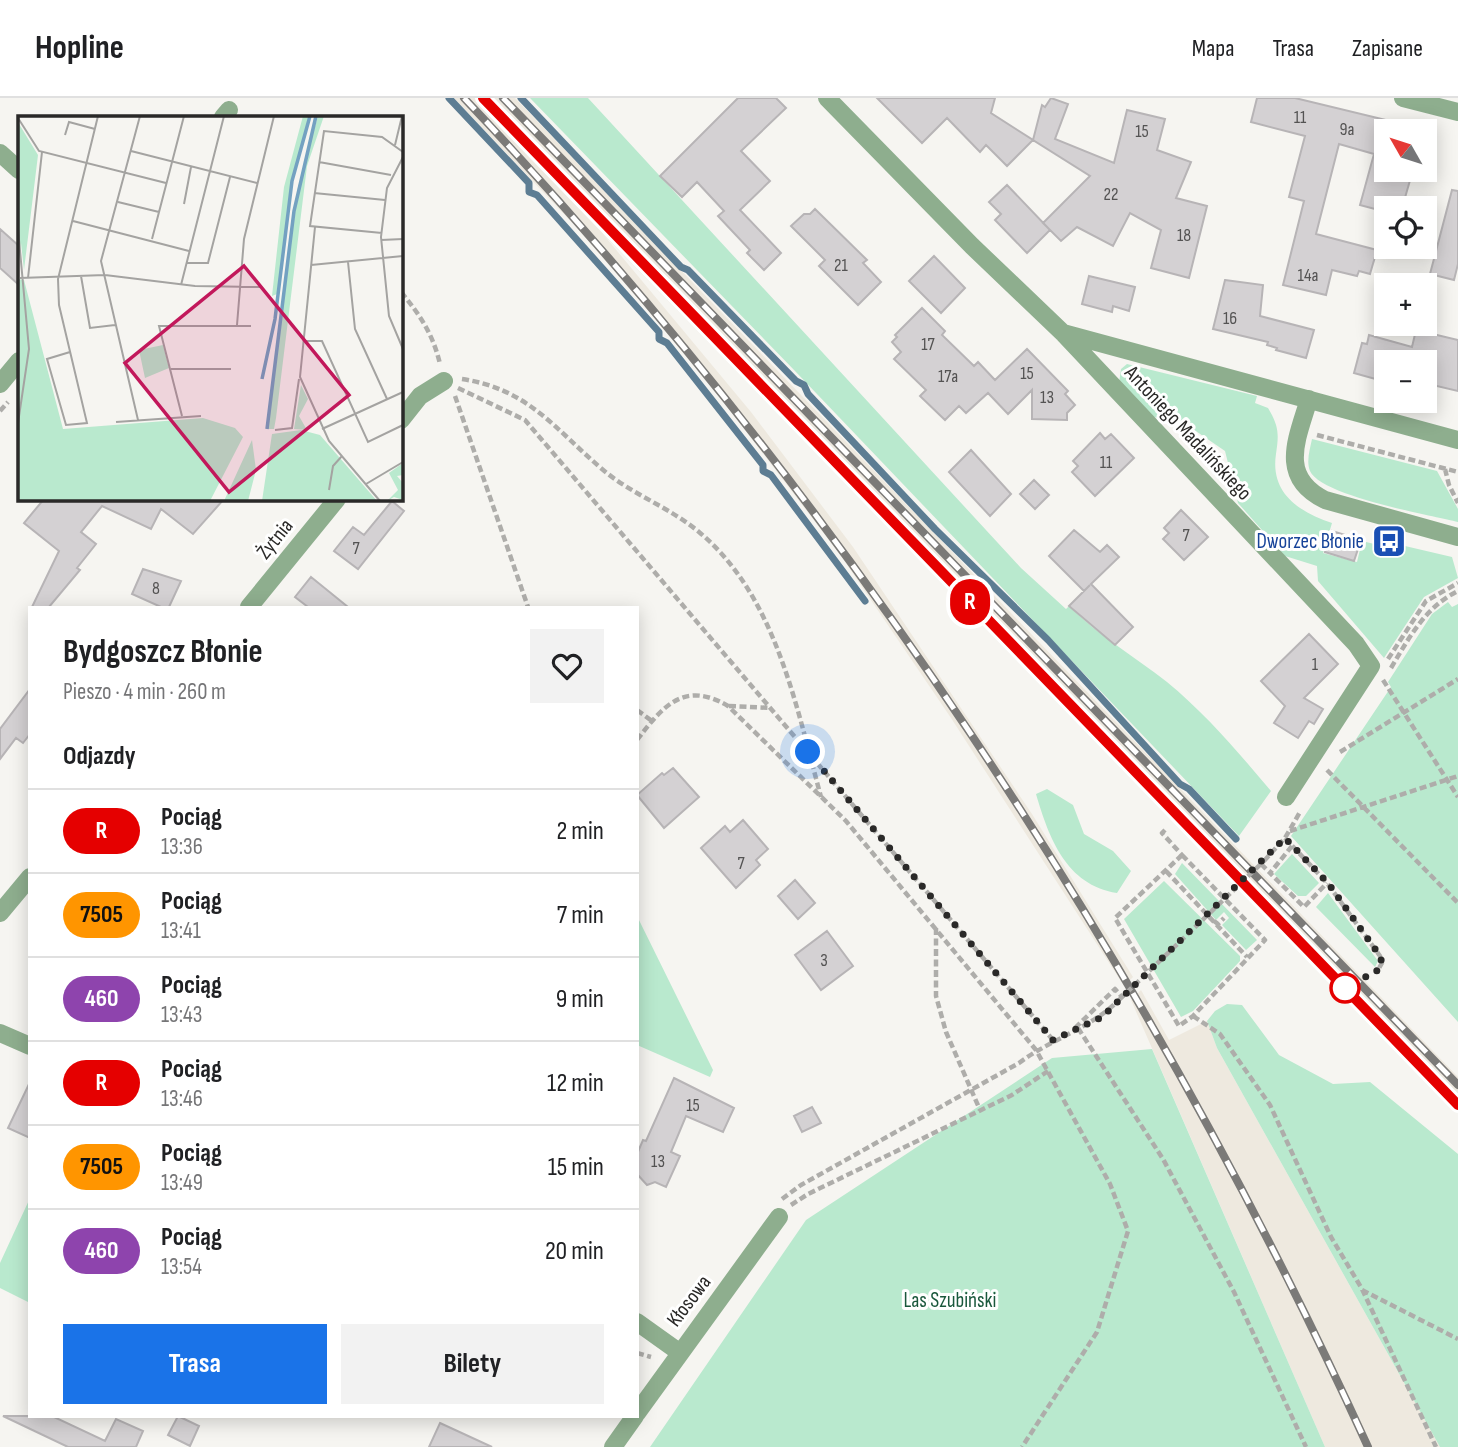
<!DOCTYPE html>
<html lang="pl">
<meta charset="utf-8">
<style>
:root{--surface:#fff;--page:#f2f2f2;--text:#202124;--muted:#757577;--line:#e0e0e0;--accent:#1a73e8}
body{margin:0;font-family:"Sofia Sans Condensed",sans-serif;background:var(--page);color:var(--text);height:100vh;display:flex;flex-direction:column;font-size:26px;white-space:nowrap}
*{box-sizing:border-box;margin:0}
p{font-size:23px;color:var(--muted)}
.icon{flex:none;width:38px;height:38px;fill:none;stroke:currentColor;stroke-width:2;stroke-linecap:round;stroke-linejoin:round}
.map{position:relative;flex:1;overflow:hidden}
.details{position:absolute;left:28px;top:508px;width:611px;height:812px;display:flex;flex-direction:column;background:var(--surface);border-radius:0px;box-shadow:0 4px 18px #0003}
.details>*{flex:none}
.badge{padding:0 14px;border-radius:23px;font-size:24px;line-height:46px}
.needle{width:46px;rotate:309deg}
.controls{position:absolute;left:1374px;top:21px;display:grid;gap:14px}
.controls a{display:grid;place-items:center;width:63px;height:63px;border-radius:0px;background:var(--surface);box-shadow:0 4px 18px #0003;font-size:35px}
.you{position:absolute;width:35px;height:35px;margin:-18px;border:5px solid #fff;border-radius:50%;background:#1a73e8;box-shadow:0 0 0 10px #1a73e833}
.map>.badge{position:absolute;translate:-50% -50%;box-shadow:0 0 0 4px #fff}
h2{padding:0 35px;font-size:26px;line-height:63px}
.round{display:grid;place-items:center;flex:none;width:74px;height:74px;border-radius:0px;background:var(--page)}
.headline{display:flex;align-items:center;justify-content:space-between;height:119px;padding:0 35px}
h1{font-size:33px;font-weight:700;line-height:52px}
.primary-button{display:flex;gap:14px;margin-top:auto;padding:14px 35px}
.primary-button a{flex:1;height:80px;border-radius:0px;background:var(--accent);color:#fff;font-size:28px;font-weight:700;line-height:80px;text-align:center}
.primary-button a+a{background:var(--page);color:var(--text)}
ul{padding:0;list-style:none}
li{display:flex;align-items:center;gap:21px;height:84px;padding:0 35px;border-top:2px solid var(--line)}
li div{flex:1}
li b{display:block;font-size:26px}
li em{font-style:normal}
li .badge{min-width:77px;font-weight:700;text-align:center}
header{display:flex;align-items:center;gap:42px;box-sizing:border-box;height:98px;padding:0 35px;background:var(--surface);border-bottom:2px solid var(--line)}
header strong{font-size:33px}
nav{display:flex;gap:38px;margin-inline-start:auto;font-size:24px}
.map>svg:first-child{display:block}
.built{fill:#eee9df}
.green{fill:#b9e9ce}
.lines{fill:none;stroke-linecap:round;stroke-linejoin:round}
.stream{stroke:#5d7d93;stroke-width:7}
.building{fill:#d4d1d3;stroke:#b7b4b6;stroke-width:2}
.path{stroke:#aeadaa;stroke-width:4.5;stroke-dasharray:7 3.5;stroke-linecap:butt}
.minor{stroke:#8eae8e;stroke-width:18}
.rail-casing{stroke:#7b7a78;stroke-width:8}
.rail{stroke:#fff;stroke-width:5;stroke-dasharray:16;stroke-linecap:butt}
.path-bridge{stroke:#aeadaa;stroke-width:4.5;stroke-dasharray:7 3.5;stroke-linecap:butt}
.line-casing{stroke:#fff;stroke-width:16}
.line{stroke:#e50000;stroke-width:10}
.walk{stroke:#2a2928;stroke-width:7;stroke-dasharray:0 12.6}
.stop-dot{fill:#fff;stroke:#e50000;stroke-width:3.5}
.labels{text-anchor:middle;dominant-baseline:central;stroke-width:6;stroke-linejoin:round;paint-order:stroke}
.number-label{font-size:18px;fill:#545353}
.street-label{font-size:21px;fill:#2a2928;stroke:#fff}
.transit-label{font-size:21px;fill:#164399;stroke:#fff;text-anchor:end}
.park-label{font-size:21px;fill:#1a583c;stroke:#fff}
.inset-river{fill:none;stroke:#73a1c1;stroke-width:3.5}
.inset-road{fill:none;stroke:#a4a3a1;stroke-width:2}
.view{fill:#c2185b;fill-opacity:0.15;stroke:#c2185b;stroke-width:3.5}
.inset-edge{fill:none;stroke:#2a2928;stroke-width:3.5}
</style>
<header>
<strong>Hopline</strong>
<nav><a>Mapa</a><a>Trasa</a><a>Zapisane</a></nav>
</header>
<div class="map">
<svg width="1458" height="1349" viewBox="0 0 1458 1349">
<rect width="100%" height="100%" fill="#f6f5f1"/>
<path class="built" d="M 454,0 L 515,0 L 1458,979 L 1458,1015 L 603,136 L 751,314 L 853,449 L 1032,716 L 1133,879 L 1124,888 L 951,620 L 841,458 L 726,307 L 647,211 L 578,131 Z
M 1141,892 L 1169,942 L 1207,923 L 1217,950 L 1440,1349 L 1325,1349 L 1131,902 Z"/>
<path class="green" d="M 530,0 L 588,0 L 1021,470 L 1066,511 L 1069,508 C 1099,538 1134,558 1167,584 C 1207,617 1238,654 1271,693 L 1239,738 L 795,273 Z
M 1127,266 L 1257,298 L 1255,305 L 1268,310 C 1279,328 1279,336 1276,356 C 1270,395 1299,414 1332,425 L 1323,455 L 1357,464 L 1362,443 L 1403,453 L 1405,448 L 1452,459 L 1458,480 L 1424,499 L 1384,560 L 1318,483 L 1317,468 L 1285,458 L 1238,405 L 1225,353 L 1187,327 L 1154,319 L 1119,285 L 1121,271 Z
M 1312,341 L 1437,373 L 1458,411 L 1458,424 C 1430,417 1321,398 1310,373 C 1306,363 1310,351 1312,341 Z
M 1448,504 L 1452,509 L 1458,506 L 1458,924 L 1291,738 L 1391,589 L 1388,584 L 1432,516 Z
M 1047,691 L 1073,707 L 1084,736 L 1113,753 L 1131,773 L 1117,795 C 1066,787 1049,740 1036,696 Z
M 1292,756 L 1319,785 L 1306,798 L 1298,798 L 1274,776 Z
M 1182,765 L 1257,842 L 1246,852 L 1222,827 L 1229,820 L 1224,814 L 1216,822 L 1175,776 Z
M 1164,783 L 1240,858 L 1240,863 L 1193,913 L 1181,919 L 1124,821 Z
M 1328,795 L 1378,863 L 1375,869 L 1316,809 Z
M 637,818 L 713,972 L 710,979 L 637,947 Z
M 1227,906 L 1242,907 L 1279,957 L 1333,986 L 1370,984 L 1458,1056 L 1458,1349 L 1440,1349 L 1217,950 L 1207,923 L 1215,913 Z
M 1152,951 L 1325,1349 L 650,1349 L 806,1122 L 1052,960 Z
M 30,1100 L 30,1205 L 0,1190 L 0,1165 Z"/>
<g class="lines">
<path class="stream" d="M 449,0 L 529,85 L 529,94 L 537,97 L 659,234 L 659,241 L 667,245 L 763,367 L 763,373 L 771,377 L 865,503
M 521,0 L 681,169 L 688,172 L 796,283 L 804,287 L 808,296 L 935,431 L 1048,542 L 1180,686 L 1189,691 L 1236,741"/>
</g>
<path class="building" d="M 738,0 L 776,0 L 786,10 L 741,53 L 770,83 L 740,112 L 781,155 L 764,172 L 747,155 L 750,152 L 718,118 L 724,113 L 697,84 L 682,99 L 660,78 Z
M 877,0 L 995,0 L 991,15 L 1033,42 L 1007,68 L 986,47 L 980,54 L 947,20 L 922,45 Z
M 1051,0 L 1068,6 L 1055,41 L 1114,65 L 1127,12 L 1165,21 L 1157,52 L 1191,64 L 1176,100 L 1207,108 L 1189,180 L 1151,170 L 1161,132 L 1130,115 L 1113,148 L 1077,129 L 1061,143 L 1043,125 L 1090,78 L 1033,42 L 1042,7 L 1045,9 Z
M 1257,0 L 1295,0 L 1386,22 L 1386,72 L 1413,72 L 1402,110 L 1386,110 L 1386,114 L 1360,107 L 1374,56 L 1339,46 L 1316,136 L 1377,152 L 1370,176 L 1359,173 L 1357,178 L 1332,172 L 1326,197 L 1283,187 L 1304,103 L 1289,99 L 1305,38 L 1251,24 Z
M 1007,87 L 1050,132 L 1027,155 L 995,122 L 1001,116 L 989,104 Z
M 1452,92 L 1458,93 L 1458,166 L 1454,182 L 1430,176 Z
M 815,111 L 867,162 L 863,165 L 881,184 L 858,207 L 819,168 L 825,162 L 791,128 L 804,116 L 810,116 Z
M 0,131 L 19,148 L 19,187 L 0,170 Z
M 934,158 L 965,190 L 941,215 L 909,183 Z
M 1089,178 L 1135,189 L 1129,213 L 1113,208 L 1112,214 L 1082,206 Z
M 1225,182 L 1263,187 L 1260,218 L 1314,232 L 1306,260 L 1276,252 L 1277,250 L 1267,247 L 1268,244 L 1213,231 Z
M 922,210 L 945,233 L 942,237 L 974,268 L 978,264 L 995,282 L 1027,251 L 1068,293 L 1065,296 L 1075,307 L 1067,315 L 1067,322 L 1032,321 L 1032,292 L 1008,316 L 988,295 L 966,315 L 959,308 L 945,322 L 920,298 L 926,292 L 894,261 L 901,254 L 892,244 L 897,239 L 895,237 Z
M 1416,232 L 1458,242 L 1458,293 L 1424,285 L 1424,264 L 1386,264 L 1386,284 L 1354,275 L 1362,245 L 1367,246 L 1369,237 L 1412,249 Z
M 1100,335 L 1105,341 L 1111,336 L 1134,360 L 1095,398 L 1072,374 L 1078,368 L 1073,363 Z
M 971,352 L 1011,396 L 990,418 L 949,374 Z
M 1034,382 L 1049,397 L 1035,411 L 1020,396 Z
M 44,401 L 224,401 L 193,436 L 161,411 L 151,431 L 102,408 L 81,434 L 96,446 L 77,470 L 80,472 L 49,509 L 32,509 L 59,453 L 24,425 Z
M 392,403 L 404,413 L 358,471 L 334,453 L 353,429 L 364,437 Z
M 1181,412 L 1208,439 L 1184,462 L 1163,441 L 1169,435 L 1164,430 Z
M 1074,432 L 1100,454 L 1107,447 L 1119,459 L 1091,486 L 1133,529 L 1115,547 L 1069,508 L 1090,487 L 1084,493 L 1049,458 Z
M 1332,433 L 1361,442 L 1354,463 L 1325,454 Z
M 143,471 L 181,483 L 169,509 L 161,509 L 132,496 Z
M 311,479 L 348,509 L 308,509 L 295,499 Z
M 1309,536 L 1338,566 L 1304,600 L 1323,611 L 1314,626 L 1309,623 L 1298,640 L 1274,625 L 1285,608 L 1261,583 Z
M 30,591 L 30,636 L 23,645 L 16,640 L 0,661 L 0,631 Z
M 673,670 L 699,699 L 664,730 L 637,697 L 662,675 L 664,677 Z
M 743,722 L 768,751 L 756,762 L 760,767 L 736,790 L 701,750 L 725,728 L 730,734 Z
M 795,782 L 815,805 L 798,821 L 778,798 Z
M 827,833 L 853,868 L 821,892 L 795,857 Z
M 674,980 L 734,1010 L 723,1034 L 686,1018 L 671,1054 L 680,1058 L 666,1089 L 655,1084 L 647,1087 L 637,1076 L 637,1056 L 643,1042 L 646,1043 Z
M 30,984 L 30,1040 L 8,1030 Z
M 812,1009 L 821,1025 L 802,1034 L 794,1018 Z
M 3,1318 L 52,1318 L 105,1343 L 116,1321 L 143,1333 L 136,1349 L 68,1349 Z
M 178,1318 L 199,1328 L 190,1348 L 168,1337 Z
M 440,1325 L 492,1349 L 429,1349 Z"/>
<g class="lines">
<path class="path" d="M 401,194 C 420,217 433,236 440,266
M 462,281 C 528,291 554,330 602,371 C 631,396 669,409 699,434 C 776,498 796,608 821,699
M 458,290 L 525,322 L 1053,942
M 455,298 L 528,509
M 0,313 L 8,304
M 1317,337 L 1458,374
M 1445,371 L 1449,387 L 1458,405
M 1388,561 L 1426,503 L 1458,485
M 1391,570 C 1409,540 1425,509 1458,493
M 1383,582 L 1458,699
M 729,608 L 771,610
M 637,612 L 652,623
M 637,642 C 663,608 684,582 728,608 L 846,723 L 1036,952 L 1110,1086 L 1128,1133 L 1097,1234 L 1022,1349
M 1340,654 L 1458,581
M 1327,672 L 1458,805
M 1165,732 L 1162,735 L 1182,757
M 1290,733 L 1458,678
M 1285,740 L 1327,785 L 1380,858 L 1382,865 L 1378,872
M 1292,748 L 1270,775 L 1304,809 L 1327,785
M 1182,757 L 1265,842 L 1193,918 L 1179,928 L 1115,820 Z
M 1264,763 L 1285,740 L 1300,714
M 1261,766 L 1270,775
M 1166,773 L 1247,859
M 1214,823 L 1218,826 L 1224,820
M 936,830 L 936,898 L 946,934 L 980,1012
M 1193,918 L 1220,936 L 1270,1007 L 1331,1139 L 1362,1191 L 1436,1349
M 1075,930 L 1115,891 L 1122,899
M 1078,930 L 1163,1061 L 1234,1194 L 1306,1349
M 782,1101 L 801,1087 L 1019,965 C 1051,941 1091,930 1119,902
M 791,1107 L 808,1096 L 1012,997 L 1048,973
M 1362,1192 L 1458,1241
M 637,1255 L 651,1259"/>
<path class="minor" d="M 827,0 L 972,148 L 1063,235 L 1458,342
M 1403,0 L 1458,14
M 223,19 L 229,12
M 0,55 L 19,72
M 1064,236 L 1356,546 L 1371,568 L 1286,699
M 0,286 L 19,263
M 1309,301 C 1297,341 1278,379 1325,402 L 1458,439
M 401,322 L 420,298 L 444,283
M 249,509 L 337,401
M 0,815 L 30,779
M 0,935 L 30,948
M 637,1224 L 679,1254
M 637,1315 L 779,1119
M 613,1349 L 635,1318"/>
<g class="rail-casing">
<path id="rail" d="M 464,0 C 837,394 1143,855 1368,1349
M 483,0 L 1458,1007
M 503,0 L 1458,987"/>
</g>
<use href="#rail" class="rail"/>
<path class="path-bridge" d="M 1119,902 L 1264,763"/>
</g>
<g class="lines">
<g class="line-casing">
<path id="line" d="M 483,0 L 1458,1007"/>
</g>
<use href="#line" class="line"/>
<path class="walk" d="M 808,654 L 1053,942 L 1102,919 L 1285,740 L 1328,785 L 1380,858 L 1382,865 L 1378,872 L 1345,890"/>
</g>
<defs>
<g id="bus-square" transform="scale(1.75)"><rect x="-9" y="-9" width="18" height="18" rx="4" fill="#1a4fb4" stroke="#fff"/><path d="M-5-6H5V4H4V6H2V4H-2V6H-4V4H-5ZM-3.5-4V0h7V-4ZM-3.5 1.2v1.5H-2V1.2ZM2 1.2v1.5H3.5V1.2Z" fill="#fff"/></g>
</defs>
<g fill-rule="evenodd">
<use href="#bus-square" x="1389" y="443"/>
</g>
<circle class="stop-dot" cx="1345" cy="890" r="14"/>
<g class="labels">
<g class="number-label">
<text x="1300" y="19">11</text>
<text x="1347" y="31">9a</text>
<text x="1142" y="33">15</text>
<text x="1111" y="96">22</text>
<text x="1184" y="137">18</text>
<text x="841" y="167">21</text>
<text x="1308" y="177">14a</text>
<text x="1230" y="220">16</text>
<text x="928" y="246">17</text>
<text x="1027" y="275">15</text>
<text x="948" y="278">17a</text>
<text x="1047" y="299">13</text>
<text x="1106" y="364">11</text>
<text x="1186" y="437">7</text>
<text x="356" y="450">7</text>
<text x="156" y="490">8</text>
<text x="1315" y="566">1</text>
<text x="741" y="765">7</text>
<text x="824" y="862">3</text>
<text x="693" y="1007">15</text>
<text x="658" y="1063">13</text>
</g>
<g class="street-label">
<text transform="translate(1188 335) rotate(47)">Antoniego Madalińskiego</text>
<text transform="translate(275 441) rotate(-51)">Żytnia</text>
<text transform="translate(689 1203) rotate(-53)">Kłosowa</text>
</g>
<g class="transit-label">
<text x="1364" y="443">Dworzec Błonie</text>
</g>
<g class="park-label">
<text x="950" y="1202">Las Szubiński</text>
</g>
</g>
<g transform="translate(18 18)">
<rect width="385" height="385" fill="#f6f5f1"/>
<path d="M 285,0 L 291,0 L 274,62 L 259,178 L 254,180 L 266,71 ZM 300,0 L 306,0 L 289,50 L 258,302 L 256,313 L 250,313 L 280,71 ZM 1,8 L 20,39 L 6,154 L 3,127 L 0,153 ZM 0,163 L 6,164 L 45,313 L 185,302 L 217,312 L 225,321 L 192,385 L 0,385 ZM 145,229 L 151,252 L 127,262 L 121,234 ZM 283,269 L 290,283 L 281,300 L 289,314 L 276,313 ZM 283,314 L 302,319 L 359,385 L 244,385 L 254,318 ZM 234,324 L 238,354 L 230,385 L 206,385 ZM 385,347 L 385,359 L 379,360 L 385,367 L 385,384 L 376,381 L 369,385 L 380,374 L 371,357 Z" fill="#b9e9ce"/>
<path class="inset-river" d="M 244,263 L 257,203 L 274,65 L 292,0M 249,313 L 276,95 L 298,0"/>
<path class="inset-road" d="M 0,2 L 21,35 L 148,67M 47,19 L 51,6 L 77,13M 377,29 L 384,0M 113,35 L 239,67M 385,41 L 369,72 L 363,121 L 371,200 L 385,233M 301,46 L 373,59M 296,77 L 367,84M 100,86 L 141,96M 166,88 L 173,51M 55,105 L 171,135M 297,111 L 282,261 L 311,325 L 362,385M 0,113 L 11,233 L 0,307M 364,117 L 292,110 L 306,15 L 364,21 L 385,36M 134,123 L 166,0M 363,124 L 385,123M 330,146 L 337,213 L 369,283M 168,147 L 190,147 L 212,61M 293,149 L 385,140M 63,160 L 72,212 L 97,209M 2,162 L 87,159 L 177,170 L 242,171M 10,162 L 24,36M 163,169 L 206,0M 219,209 L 226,123 L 256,0M 285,225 L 304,225 L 350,326 L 385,309M 52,236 L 29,243 L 48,309 L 69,307 L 41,189 L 40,163 L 80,0M 153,253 L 213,253M 164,300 L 141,210 L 233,210M 120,304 L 83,145 L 122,0M 98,306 L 183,300M 304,313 L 385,276M 257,314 L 274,312 L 281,263M 348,368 L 385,346M 311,374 L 315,350 L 324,340"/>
<path class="view" d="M 226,150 L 331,279 L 211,376 L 107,247 Z"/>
<rect width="385" height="385" class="inset-edge"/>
</g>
</svg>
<div class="controls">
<a><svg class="needle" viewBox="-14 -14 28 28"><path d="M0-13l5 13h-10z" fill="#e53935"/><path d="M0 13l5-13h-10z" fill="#757577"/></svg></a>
<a><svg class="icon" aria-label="locate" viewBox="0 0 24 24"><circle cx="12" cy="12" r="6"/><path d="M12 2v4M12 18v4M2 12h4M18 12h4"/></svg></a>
<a>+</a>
<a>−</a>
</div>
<div class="you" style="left:808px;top:654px"></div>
<b class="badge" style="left:970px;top:504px;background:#e50000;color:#fff">R</b>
<section class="details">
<div class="headline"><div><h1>Bydgoszcz Błonie</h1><p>Pieszo · 4 min · 260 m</p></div><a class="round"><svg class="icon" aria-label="heart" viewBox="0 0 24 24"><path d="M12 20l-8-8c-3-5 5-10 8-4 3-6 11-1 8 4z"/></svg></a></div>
<h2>Odjazdy</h2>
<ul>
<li><span class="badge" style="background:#e50000;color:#fff">R</span><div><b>Pociąg</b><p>13:36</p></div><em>2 min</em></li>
<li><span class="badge" style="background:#ff9500;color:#111">7505</span><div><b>Pociąg</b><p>13:41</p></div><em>7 min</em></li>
<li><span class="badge" style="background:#8e44ad;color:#fff">460</span><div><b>Pociąg</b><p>13:43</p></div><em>9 min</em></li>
<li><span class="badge" style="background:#e50000;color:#fff">R</span><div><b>Pociąg</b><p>13:46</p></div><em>12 min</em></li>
<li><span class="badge" style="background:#ff9500;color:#111">7505</span><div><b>Pociąg</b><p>13:49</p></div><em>15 min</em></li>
<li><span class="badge" style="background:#8e44ad;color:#fff">460</span><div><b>Pociąg</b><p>13:54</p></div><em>20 min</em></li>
</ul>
<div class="primary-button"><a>Trasa</a><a>Bilety</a></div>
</section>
</div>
